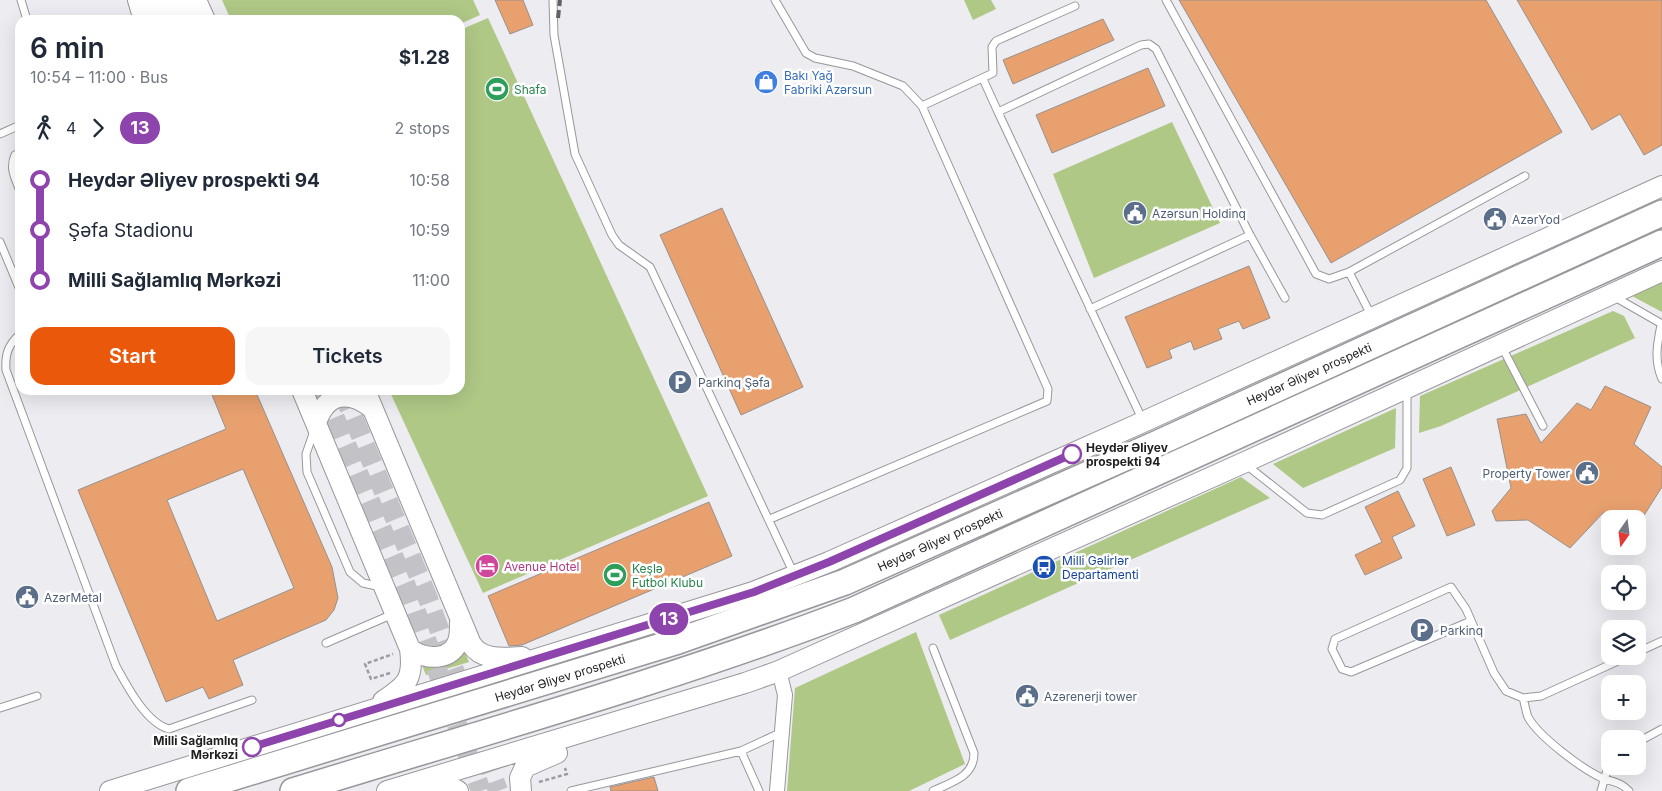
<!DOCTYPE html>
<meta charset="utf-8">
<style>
:root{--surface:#fff;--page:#f6f6f7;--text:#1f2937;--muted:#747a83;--accent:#ea580c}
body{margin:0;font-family:Inter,sans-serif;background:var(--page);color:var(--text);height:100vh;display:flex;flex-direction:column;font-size:19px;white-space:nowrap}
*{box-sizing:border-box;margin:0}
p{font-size:16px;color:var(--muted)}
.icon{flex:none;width:28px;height:28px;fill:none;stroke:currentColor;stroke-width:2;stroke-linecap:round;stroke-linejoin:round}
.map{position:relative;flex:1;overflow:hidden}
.details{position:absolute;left:15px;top:15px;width:450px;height:380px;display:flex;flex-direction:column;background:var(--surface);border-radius:15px;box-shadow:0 5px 20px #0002}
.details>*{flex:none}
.badge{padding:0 10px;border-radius:16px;font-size:18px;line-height:32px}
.needle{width:32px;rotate:194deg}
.controls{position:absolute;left:1601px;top:510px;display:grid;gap:10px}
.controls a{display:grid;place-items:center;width:45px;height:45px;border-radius:10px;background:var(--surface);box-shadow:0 5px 20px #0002;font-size:25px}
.map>.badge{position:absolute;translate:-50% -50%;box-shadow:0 0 0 2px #fff}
.legs{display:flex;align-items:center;gap:8px;height:55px;padding:0 15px;font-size:16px}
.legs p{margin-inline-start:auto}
.overview{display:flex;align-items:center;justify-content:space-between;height:85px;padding:0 15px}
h1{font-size:28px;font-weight:600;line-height:38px}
.button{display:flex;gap:10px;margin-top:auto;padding:10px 15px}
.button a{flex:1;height:58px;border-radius:15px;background:var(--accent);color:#fff;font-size:20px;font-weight:600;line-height:58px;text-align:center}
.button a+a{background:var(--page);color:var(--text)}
ul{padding:0 15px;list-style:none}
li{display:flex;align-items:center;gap:18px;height:50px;font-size:19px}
li i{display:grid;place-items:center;width:8px;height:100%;margin:0 6px;background:currentColor}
li i::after{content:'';width:12px;height:12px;margin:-6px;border:4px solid;border-radius:50%;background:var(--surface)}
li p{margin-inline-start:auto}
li:first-child i{background:linear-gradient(#0000 50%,currentColor 0)}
li:last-child i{background:linear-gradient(currentColor 50%,#0000 0)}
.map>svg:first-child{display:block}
.green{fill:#afc886}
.building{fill:#e7a06e;stroke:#97918e;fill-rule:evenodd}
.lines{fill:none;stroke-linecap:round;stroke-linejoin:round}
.secondary-tunnel{stroke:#c3c3c7;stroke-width:20;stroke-dasharray:20 10;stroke-linecap:butt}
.lane-casing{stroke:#97979c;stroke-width:9}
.street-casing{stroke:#97979c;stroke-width:16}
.secondary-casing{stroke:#97979c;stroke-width:22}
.highway-casing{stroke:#97979c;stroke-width:28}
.path{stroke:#9c9ca0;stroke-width:2.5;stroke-dasharray:4 2.5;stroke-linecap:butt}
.lane{stroke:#fff;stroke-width:7}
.street{stroke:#fff;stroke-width:14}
.secondary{stroke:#fff;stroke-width:20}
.highway{stroke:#fff;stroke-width:25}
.rail{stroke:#616164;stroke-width:4;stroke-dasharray:8 4;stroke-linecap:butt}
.line-1-casing{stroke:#fff;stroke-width:11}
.line-1{stroke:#8e44ad;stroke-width:8}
.stop-1-dot{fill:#fff;stroke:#8e44ad;stroke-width:2.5}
.labels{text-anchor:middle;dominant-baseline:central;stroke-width:5;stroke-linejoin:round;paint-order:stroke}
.shop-label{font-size:12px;fill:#366cbe;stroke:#fff;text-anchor:start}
.leisure-label{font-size:12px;fill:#27864d;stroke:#fff;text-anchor:start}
.service-label{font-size:12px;fill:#4e5e75;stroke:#fff;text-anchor:start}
.street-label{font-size:12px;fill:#1f1f21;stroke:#fff}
.stop-label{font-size:12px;font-weight:bold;fill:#1f1f21;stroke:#fff;text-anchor:start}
.transit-label{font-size:12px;fill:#164399;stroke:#fff;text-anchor:start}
.hotel-label{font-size:12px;fill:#b23c85;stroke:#fff;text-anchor:start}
</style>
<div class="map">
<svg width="1662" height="791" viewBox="0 0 1662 791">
<rect width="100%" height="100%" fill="#ececf1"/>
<path class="green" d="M 222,0 L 473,0 L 480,15 L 460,24 L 460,20 L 231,20 Z
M 964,0 L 991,0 L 996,9 L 973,20 Z
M 488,18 L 708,496 L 483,593 L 389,390 L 460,390 L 460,30 Z
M 1172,122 L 1220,223 L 1094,278 L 1053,174 Z
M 1662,282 L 1662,312 L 1632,296 Z
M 1613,311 L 1624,316 L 1635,338 L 1441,426 L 1419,433 L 1420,396 Z
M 1396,408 L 1395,448 L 1303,488 L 1273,464 Z
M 1241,477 L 1270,498 L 950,640 L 939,615 Z
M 916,632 L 965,764 L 909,791 L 787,791 L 795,688 Z
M 464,650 L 469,662 L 426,675 L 422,665 Z"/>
<path class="building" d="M 495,0 L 523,0 L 533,25 L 510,34 Z
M 1179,0 L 1486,0 L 1562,132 L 1331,263 Z
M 1517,0 L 1662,0 L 1662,145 L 1644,155 L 1620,114 L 1592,130 Z
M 1103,19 L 1114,40 L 1013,84 L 1003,60 Z
M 1148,68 L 1165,106 L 1052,153 L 1036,115 Z
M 722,208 L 803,387 L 741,415 L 660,235 Z
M 1249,266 L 1270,318 L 1243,329 L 1239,321 L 1218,329 L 1222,339 L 1194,350 L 1191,341 L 1169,350 L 1172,358 L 1147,368 L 1125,317 Z
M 1605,386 L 1651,407 L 1634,444 L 1662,467 L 1662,487 L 1643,517 L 1603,513 L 1570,548 L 1528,520 L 1496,521 L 1492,511 L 1511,488 L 1497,419 L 1526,414 L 1541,443 L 1577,403 L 1591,410 Z
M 210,390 L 255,390 L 332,567 L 338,598 L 334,610 L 326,620 L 233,660 L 243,685 L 209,699 L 203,687 L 166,702 L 78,490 L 226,429 ZM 243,469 L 294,588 L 217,621 L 167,500 Z
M 1451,467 L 1475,525 L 1447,536 L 1423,479 Z
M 1398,491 L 1415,526 L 1392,537 L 1402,558 L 1365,575 L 1355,555 L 1382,542 L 1365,507 Z
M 709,502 L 732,556 L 522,645 L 509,646 L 488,596 Z
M 654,777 L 658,791 L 611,791 L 610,787 Z"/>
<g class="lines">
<path class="secondary-tunnel" d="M 323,390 L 411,598 L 481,791
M 342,390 L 427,596 L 498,791"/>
<g class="lane-casing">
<path id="lane" d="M 21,0 L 27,20
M 553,0 L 554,35 L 575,154 L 612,235 L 619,245 L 650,267 L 794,574
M 775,0 L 806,53 L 815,58 L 853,66 L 903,86 L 922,106
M 1166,0 L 1316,274 L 1329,279 L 1349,272 L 1372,317
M 983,79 L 998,112
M 0,134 L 20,125
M 20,153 L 15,155 C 9,168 15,178 20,191
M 0,242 L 20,290
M 1349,272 L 1525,176
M 1613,296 L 1662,324
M 1090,309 L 1250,235
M 1661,325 C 1657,345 1654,360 1662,379
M 20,334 C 8,345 5,354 6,370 L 116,666 C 127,686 146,723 169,729 L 252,700
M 1502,347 L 1543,426
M 1143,421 L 998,112 L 1141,45 L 1149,44 L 1156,49 L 1250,235 L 1285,298
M 314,431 L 306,454 L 307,472 L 350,572 L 363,583 L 381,587
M 1245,464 L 1307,513 L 1322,515 L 1400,480 L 1407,468 L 1407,392
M 770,519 L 1047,401 L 1048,389 L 922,106 L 993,73 L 992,47 L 996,41 L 1075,6
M 1471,621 L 1351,672 L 1342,669 L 1332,649 L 1335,639 L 1451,587 L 1466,609 L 1494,673 L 1506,691 L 1523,698 L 1541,696 L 1629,656
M 326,643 L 393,614
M 1638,652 L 1662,641
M 1523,698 C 1525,704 1526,712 1528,717 C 1538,736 1582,769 1602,778 C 1613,782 1621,782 1629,791
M 0,708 L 37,696
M 1638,742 L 1662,729
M 741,751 L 759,791
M 571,791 L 741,751 L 782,732
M 933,791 C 952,782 974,777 974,753 L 933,648
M 1601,791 L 1610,760"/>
</g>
<g class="street-casing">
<path id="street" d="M 777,791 L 785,695 L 779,671"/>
</g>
<g class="secondary-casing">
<path id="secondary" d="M 138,0 L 144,20
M 153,0 L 160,8 L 166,20
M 176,0 L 184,20
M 196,0 L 205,20
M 302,390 L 410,649 C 414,679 407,685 383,701
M 365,390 L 471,644 C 482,661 504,658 522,657
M 316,423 C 326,393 348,389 372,408
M 410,649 C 425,660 454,662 459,638 C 460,633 460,627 460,622
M 426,785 L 447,785 L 458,791
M 110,791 L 753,592 L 829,562 L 1143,422 L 1662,186
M 387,791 L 745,683 L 779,671 L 1243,463 L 1662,271
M 521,791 L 520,778 L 525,767 L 557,753"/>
</g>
<g class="highway-casing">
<path id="highway" d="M 189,791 L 678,641 L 845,582 L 1156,444 L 1662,213
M 293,791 C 481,733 671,680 854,610 L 1662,243"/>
</g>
<path class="path" d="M 390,673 L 371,679 L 365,664 L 393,654
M 539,782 L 567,774 L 565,768"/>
<use href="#lane" class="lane"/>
<use href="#street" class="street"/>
<use href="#secondary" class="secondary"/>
<use href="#highway" class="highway"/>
<path class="rail" d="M 558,18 L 560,0"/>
</g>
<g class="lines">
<g class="line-1-casing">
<path id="line-1" d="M 252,747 L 754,592 L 829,562 L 1072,454"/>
</g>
<use href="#line-1" class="line-1"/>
</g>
<defs>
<g id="shop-disc" transform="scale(1.25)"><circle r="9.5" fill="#3f7fe0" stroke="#fff"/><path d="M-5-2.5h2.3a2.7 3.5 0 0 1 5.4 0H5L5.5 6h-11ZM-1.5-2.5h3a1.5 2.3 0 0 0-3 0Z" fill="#fff"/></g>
<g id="stadium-disc" transform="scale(1.25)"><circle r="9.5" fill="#2e9e5b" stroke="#fff"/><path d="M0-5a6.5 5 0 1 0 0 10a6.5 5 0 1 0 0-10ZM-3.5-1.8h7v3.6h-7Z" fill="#fff"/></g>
<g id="civic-disc" transform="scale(1.25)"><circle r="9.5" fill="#5c6f8a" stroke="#fff"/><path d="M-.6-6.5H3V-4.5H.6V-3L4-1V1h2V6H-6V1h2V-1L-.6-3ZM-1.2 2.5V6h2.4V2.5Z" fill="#fff"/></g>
<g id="parking-disc" transform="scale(1.25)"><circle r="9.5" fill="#5c6f8a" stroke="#fff"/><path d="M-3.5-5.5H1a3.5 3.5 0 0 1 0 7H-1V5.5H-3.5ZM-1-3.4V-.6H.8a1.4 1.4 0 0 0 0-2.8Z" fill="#fff"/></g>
<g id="hotel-disc" transform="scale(1.25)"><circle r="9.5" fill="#d1479c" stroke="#fff"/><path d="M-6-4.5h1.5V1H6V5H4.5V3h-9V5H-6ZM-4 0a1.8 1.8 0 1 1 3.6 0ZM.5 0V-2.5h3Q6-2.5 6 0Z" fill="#fff"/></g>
<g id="bus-disc" transform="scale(1.25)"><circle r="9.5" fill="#1a4fb4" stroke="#fff"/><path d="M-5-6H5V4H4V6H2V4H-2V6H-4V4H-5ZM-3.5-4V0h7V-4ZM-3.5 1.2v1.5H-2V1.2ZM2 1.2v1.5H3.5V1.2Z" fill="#fff"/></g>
</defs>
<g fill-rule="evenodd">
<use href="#shop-disc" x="766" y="82"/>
<use href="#stadium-disc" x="497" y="89"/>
<use href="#civic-disc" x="1135" y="213"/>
<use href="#civic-disc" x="1495" y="219"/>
<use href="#parking-disc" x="680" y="382"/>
<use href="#civic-disc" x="1587" y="473"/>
<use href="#hotel-disc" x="487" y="566"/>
<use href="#bus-disc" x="1044" y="567"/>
<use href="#stadium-disc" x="615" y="575"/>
<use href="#civic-disc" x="27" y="597"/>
<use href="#parking-disc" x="1422" y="630"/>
<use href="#civic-disc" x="1027" y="696"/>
</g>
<g class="stop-1-dot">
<circle cx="1072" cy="454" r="9"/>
<circle cx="339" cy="720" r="6"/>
<circle cx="252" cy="747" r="9"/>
</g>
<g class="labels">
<g class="shop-label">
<text x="784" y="75">Bakı Yağ<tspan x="784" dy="14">Fabriki Azərsun</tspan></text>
</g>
<g class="leisure-label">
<text x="514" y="89">Shafa</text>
<text x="632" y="568">Keşlə<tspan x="632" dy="14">Futbol Klubu</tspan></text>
</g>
<g class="service-label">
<text x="1152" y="213">Azərsun Holdinq</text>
<text x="1512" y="219">AzərYod</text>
<text x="698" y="382">Parkinq Şəfa</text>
<text x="1570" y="473" text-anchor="end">Property Tower</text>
<text x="44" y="597">AzərMetal</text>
<text x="1440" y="630">Parkinq</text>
<text x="1044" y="696">Azərenerji tower</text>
</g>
<g class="street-label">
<text transform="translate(1309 374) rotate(-24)">Heydər Əliyev prospekti</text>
<text transform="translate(940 540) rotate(-24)">Heydər Əliyev prospekti</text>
<text transform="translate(560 678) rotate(-17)">Heydər Əliyev prospekti</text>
</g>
<g class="stop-label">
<text x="1086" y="447">Heydər Əliyev<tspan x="1086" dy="14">prospekti 94</tspan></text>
<text x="238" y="740" text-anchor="end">Milli Sağlamlıq<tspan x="238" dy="14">Mərkəzi</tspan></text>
</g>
<g class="transit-label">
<text x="1062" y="560">Milli Gəlirlər<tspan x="1062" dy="14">Departamenti</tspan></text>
</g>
<g class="hotel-label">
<text x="504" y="566">Avenue Hotel</text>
</g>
</g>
</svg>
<div class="controls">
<a><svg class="needle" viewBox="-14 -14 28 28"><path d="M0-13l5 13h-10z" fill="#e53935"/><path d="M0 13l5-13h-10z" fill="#747a83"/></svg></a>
<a><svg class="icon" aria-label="locate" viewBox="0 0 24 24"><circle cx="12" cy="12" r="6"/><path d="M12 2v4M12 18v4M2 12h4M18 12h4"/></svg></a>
<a><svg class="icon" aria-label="layers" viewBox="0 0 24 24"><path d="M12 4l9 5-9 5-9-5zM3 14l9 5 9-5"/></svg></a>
<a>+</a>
<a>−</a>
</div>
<b class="badge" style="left:669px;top:619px;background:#8e44ad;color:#fff">13</b>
<section class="details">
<div class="overview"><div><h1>6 min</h1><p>10:54 – 11:00 · Bus</p></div><b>$1.28</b></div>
<div class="legs"><svg class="icon" aria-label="walk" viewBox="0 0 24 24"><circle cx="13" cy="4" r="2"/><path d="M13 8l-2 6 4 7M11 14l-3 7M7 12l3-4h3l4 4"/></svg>4<svg class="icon" aria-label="forward" viewBox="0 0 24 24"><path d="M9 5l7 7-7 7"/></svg><b class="badge" style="background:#8e44ad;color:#fff">13</b><p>2 stops</p></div>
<ul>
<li><i style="color:#8e44ad"></i><b>Heydər Əliyev prospekti 94</b><p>10:58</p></li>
<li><i style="color:#8e44ad"></i><span>Şəfa Stadionu</span><p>10:59</p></li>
<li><i style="color:#8e44ad"></i><b>Milli Sağlamlıq Mərkəzi</b><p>11:00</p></li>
</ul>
<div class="button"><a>Start</a><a>Tickets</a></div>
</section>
</div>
